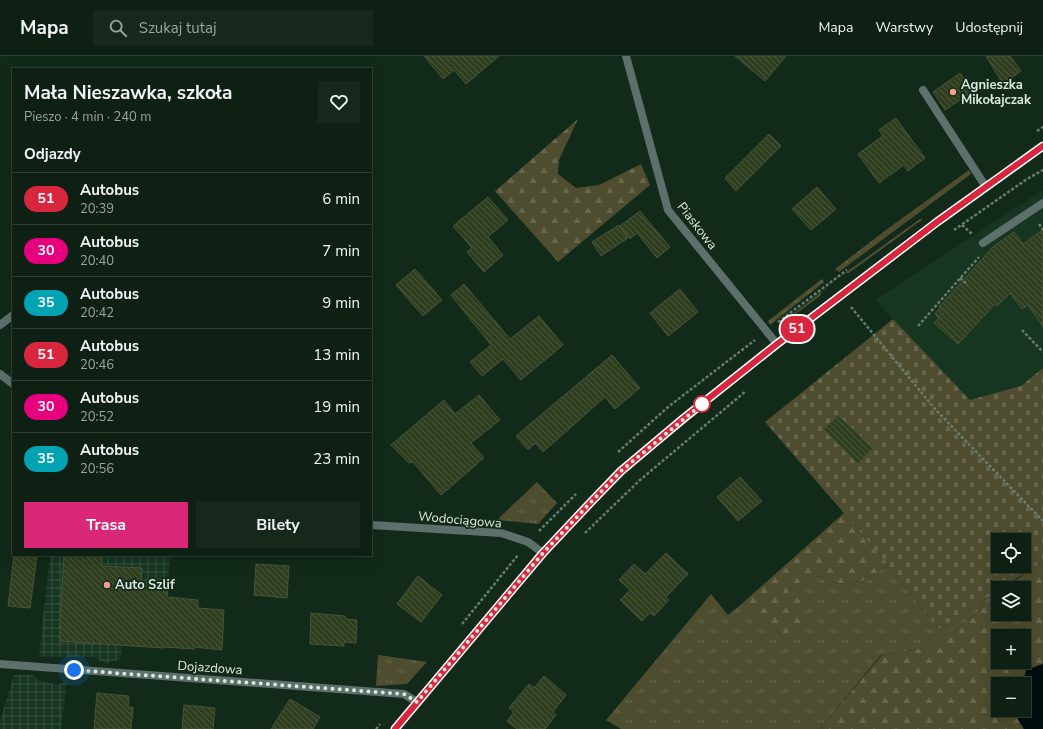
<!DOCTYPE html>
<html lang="pl">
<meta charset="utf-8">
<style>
:root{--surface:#0d2013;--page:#16281c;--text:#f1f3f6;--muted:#9aa3a0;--line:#2d3e33;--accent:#db2777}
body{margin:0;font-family:"Nunito Sans",sans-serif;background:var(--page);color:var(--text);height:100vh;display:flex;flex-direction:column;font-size:15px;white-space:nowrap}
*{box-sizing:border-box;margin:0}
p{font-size:13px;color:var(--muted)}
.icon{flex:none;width:22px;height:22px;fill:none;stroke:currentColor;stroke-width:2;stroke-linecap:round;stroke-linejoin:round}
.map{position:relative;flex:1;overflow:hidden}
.sheet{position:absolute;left:12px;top:12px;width:360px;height:488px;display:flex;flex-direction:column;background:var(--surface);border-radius:0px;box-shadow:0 4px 16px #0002,0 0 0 1px var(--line)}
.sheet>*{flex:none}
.badge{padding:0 8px;border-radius:13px;font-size:14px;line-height:26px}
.tools{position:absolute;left:991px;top:477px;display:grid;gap:8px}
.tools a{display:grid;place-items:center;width:40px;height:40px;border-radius:0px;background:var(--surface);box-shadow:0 4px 16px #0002,0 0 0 1px var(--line);font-size:20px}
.you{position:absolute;width:20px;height:20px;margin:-10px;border:3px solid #fff;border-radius:50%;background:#1a73e8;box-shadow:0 0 0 6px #1a73e833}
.map>.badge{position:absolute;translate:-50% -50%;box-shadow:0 0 0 2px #fff}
h2{padding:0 12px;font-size:15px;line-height:36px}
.round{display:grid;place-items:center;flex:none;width:42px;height:42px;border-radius:0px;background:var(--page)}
.headline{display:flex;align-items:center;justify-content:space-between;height:68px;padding:0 12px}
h1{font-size:19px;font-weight:700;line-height:30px}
.button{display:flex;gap:8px;margin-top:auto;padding:8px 12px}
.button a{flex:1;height:46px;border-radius:0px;background:var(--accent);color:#fff;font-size:16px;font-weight:700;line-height:46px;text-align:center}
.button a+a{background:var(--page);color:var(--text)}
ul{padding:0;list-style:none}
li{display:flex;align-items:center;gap:12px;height:52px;padding:0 12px;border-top:1px solid var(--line)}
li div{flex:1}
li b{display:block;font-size:15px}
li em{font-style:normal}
li .badge{min-width:44px;font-weight:700;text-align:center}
header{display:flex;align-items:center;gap:24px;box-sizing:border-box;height:56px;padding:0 20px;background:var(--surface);border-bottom:1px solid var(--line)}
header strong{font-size:19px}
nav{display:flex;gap:22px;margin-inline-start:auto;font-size:14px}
.search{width:280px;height:36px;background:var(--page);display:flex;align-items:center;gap:10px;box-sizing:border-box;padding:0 14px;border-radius:0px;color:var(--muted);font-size:15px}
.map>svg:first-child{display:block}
.built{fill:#163622}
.industrial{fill:url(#industrial-grid)}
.grass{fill:url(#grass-tufts)}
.forest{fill:url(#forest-firs);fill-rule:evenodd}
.cemetery{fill:url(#cemetery-stones);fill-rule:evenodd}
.water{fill:#000f11}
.building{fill:url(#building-back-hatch);stroke:#47543a}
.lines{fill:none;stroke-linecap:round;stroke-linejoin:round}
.path{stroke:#687d6f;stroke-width:2.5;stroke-dasharray:3 2;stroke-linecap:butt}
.lane{stroke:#5d706b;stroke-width:8}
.street{stroke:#5d706b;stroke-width:8}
.secondary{stroke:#7d9c94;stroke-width:8}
.line-casing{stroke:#fff;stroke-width:9}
.line{stroke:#d7263d;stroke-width:6}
.walk{stroke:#dae9de;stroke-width:4;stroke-dasharray:0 7.2}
.poi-dot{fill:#f49d8c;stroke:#112a19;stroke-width:1.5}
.stop-dot{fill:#fff;stroke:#d7263d;stroke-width:2}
.labels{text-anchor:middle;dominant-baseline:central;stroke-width:3.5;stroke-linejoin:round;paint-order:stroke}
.poi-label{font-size:13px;font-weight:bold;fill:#dae9de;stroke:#112a19;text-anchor:start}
.street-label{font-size:13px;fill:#dae9de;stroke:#112a19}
</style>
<header>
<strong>Mapa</strong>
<div class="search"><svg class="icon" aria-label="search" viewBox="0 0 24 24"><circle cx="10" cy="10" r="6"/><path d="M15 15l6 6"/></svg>Szukaj tutaj</div>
<nav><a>Mapa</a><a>Warstwy</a><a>Udostępnij</a></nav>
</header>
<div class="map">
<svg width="1043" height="673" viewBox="0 0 1043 673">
<defs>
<pattern id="industrial-grid" width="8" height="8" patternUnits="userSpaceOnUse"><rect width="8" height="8" fill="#163622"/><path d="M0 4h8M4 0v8" fill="none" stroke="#375342"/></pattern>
<pattern id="grass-tufts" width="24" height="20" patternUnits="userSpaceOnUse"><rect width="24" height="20" fill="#4f4d2f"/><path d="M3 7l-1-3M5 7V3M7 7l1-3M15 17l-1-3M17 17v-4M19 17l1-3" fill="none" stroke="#68674d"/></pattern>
<pattern id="forest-firs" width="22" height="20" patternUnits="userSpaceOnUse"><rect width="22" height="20" fill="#4f4d2f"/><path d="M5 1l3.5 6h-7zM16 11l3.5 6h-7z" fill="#68674d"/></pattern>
<pattern id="cemetery-stones" width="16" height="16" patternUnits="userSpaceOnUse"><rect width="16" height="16" fill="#4f4d2f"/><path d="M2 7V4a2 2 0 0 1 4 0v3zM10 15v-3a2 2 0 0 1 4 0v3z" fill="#68674d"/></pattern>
<pattern id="building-back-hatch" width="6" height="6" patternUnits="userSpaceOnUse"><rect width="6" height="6" fill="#2f3e1f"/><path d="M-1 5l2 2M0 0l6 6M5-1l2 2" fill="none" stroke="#4d5a3f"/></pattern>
</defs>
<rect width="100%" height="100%" fill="#112a19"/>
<path class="built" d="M 1043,134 L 1043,312 L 1021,330 L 970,344 L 875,244 Z"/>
<path class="industrial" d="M 50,499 L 170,499 L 167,541 L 124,553 L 121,603 L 105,608 L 94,601 L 39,601 Z
M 14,619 L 32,619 L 38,624 L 57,629 L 67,625 L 61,673 L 0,673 L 0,665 Z"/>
<path class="grass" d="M 969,114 L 971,118 L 839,216 L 835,213 L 890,171 Z
M 920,163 L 923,163 L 849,217 L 845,217 Z
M 822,223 L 824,226 L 770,269 L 768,265 Z
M 822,235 L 820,240 L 782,268 L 779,269 Z
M 537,426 L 557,447 L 538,468 L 497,464 Z
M 888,508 L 938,573 L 998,535 L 998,539 L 962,569 L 924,592 L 881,599 L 820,673 L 621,673 L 606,664 L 711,538 L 728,559 L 738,551 L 759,558 L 782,579 L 790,531 L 819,520 L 839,528 L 868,524 Z
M 378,599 L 427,606 L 407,628 L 376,630 Z"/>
<path class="forest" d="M 578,63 L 559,104 L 558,118 L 576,132 L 599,129 L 641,108 L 650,129 L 558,206 L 495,135 Z
M 844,457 L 888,508 L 868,524 L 839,528 L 819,520 L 790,531 L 804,553 L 798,576 L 782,579 L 759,558 L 738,551 Z
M 1043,505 L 1043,608 L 1026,614 L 1023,628 L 998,628 L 998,654 L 1016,654 L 1015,659 L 1024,673 L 820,673 L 882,599 L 924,592 L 962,569 L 998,539 L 998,558 L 1024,558 L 1024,532 L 1007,532 L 1025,517 ZM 998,580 L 1024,580 L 1024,606 L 998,606 Z"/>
<path class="cemetery" d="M 893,263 L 970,344 L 1021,330 L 1043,312 L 1043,505 L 1002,532 L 998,532 L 998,535 L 938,573 L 888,508 L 765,366 ZM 998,484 L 1024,484 L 1024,510 L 998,510 Z"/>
<path class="water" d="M 1043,608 L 1043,673 L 1024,673 L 1015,659 L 1016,654 L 1024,654 L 1024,628 L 1023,628 L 1026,614 Z"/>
<path class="building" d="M 424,0 L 499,0 L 466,28 L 454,14 L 443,23 Z
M 735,0 L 786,0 L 765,25 Z
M 986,0 L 1010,0 L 1021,15 L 1003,28 Z
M 960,17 L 973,35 L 945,54 L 933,36 Z
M 896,62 L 925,102 L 908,115 L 904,109 L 879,127 L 858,98 L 883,80 L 879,74 Z
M 769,78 L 781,90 L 736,135 L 725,122 Z
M 817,131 L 836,153 L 811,174 L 792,153 Z
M 488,141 L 508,164 L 488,181 L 503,199 L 484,216 L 467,196 L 472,192 L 453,170 Z
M 640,155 L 670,191 L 657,202 L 637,177 L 630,183 L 620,170 Z
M 619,169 L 628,182 L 601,200 L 592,186 Z
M 1043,174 L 1043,271 L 1028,249 L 1022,253 L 1010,237 L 997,250 L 995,248 L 958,288 L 934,267 L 939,262 L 935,258 L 940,252 L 939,251 L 993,191 L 1014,176 L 1023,188 Z
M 415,213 L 442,244 L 423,260 L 396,229 Z
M 464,228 L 510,283 L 539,260 L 563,289 L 521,324 L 503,303 L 482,320 L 470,306 L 491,289 L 451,239 Z
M 680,233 L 698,256 L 668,280 L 650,257 Z
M 612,299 L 640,332 L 615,353 L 605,341 L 543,396 L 535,387 L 528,394 L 516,380 Z
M 479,339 L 500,364 L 471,387 L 484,402 L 441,439 L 413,406 L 409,407 L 391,389 L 444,344 L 455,358 Z
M 838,359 L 873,392 L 858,408 L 823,374 Z
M 740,421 L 762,445 L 738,465 L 717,441 Z
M 666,497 L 688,518 L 666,541 L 669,544 L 654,560 L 650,557 L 642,565 L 620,544 L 630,534 L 619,524 L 634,508 L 645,518 Z
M 14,499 L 37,499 L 30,552 L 8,550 Z
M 64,499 L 102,499 L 102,510 L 142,512 L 141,526 L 168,528 L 167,541 L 198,544 L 198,552 L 224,554 L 222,594 L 194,591 L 194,593 L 164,591 L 164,592 L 59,585 Z
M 256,508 L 289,510 L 287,542 L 254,539 Z
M 418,520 L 442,539 L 421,566 L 397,548 Z
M 311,557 L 345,560 L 345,563 L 357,564 L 356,587 L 344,586 L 344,590 L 310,588 Z
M 544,620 L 566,639 L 553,656 L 556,659 L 545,673 L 517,673 L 507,665 L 514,656 L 509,652 L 529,628 L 534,632 Z
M 97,637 L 129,640 L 128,651 L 133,651 L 131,673 L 94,673 Z
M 290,643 L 320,661 L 313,673 L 271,673 Z
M 184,649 L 215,652 L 213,673 L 182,673 Z"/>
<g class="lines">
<path class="path" d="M 1037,75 L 1043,71
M 1039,168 L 1043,174
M 962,169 L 972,178
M 954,174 L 1027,123 L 1043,114
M 960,222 L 968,229
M 851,251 L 935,353 L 1043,465
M 778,266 L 847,214
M 918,270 L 979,201
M 1022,274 L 1043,296
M 618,396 L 668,351 L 755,284
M 539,475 L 576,438
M 585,477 L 640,424 L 746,335
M 462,568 L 518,499
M 376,673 L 380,668"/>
<path class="lane" d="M 923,34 L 986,131
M 983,187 L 1043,147
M 0,269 L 13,259"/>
<path class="street" d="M 626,0 L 668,154 L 777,288
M 0,318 L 13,328
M 371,469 L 501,477 L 528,486 L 543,497
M 0,608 L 404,638 L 417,646"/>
<path class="secondary" d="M 395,673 L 543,497 L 592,445 L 621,415 L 684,363 L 777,288 L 937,166 L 1043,90"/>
</g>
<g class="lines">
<g class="line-casing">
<path id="line" d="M 395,673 L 543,497 L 592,445 L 621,415 L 684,362 L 777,288 L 937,166 L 1043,90"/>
</g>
<use href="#line" class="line"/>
<path class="walk" d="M 74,614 L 404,638 L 417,646 L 543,497 L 592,445 L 621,415 L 707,344 L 702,348"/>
</g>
<g class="poi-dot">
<circle cx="953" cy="36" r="4"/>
<circle cx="107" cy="529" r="4"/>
</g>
<circle class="stop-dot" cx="702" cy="348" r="8"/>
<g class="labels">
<g class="poi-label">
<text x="961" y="29">Agnieszka<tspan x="961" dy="15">Mikołajczak</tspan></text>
<text x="115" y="529">Auto Szlif</text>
</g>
<g class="street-label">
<text transform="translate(697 170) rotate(52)">Piaskowa</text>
<text transform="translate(460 464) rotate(5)">Wodociągowa</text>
<text transform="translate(210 612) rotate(4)">Dojazdowa</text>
</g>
</g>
</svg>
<div class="tools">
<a><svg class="icon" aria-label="locate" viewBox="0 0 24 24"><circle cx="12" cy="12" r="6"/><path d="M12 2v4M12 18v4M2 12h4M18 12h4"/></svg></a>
<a><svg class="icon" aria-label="layers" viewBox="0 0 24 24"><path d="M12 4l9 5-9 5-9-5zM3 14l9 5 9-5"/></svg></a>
<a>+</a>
<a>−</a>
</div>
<div class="you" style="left:74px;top:614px"></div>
<b class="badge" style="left:797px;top:273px;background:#d7263d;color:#fff">51</b>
<section class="sheet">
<div class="headline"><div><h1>Mała Nieszawka, szkoła</h1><p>Pieszo · 4 min · 240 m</p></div><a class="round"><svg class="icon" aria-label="heart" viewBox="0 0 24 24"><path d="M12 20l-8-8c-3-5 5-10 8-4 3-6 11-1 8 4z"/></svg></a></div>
<h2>Odjazdy</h2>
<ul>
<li><span class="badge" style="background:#d7263d;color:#fff">51</span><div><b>Autobus</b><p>20:39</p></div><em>6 min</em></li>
<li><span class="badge" style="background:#e6007e;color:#fff">30</span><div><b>Autobus</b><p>20:40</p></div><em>7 min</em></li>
<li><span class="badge" style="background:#00a3b4;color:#fff">35</span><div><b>Autobus</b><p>20:42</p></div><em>9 min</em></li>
<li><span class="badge" style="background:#d7263d;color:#fff">51</span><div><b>Autobus</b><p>20:46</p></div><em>13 min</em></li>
<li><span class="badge" style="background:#e6007e;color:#fff">30</span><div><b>Autobus</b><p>20:52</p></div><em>19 min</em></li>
<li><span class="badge" style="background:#00a3b4;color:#fff">35</span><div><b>Autobus</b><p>20:56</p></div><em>23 min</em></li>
</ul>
<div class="button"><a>Trasa</a><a>Bilety</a></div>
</section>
</div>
